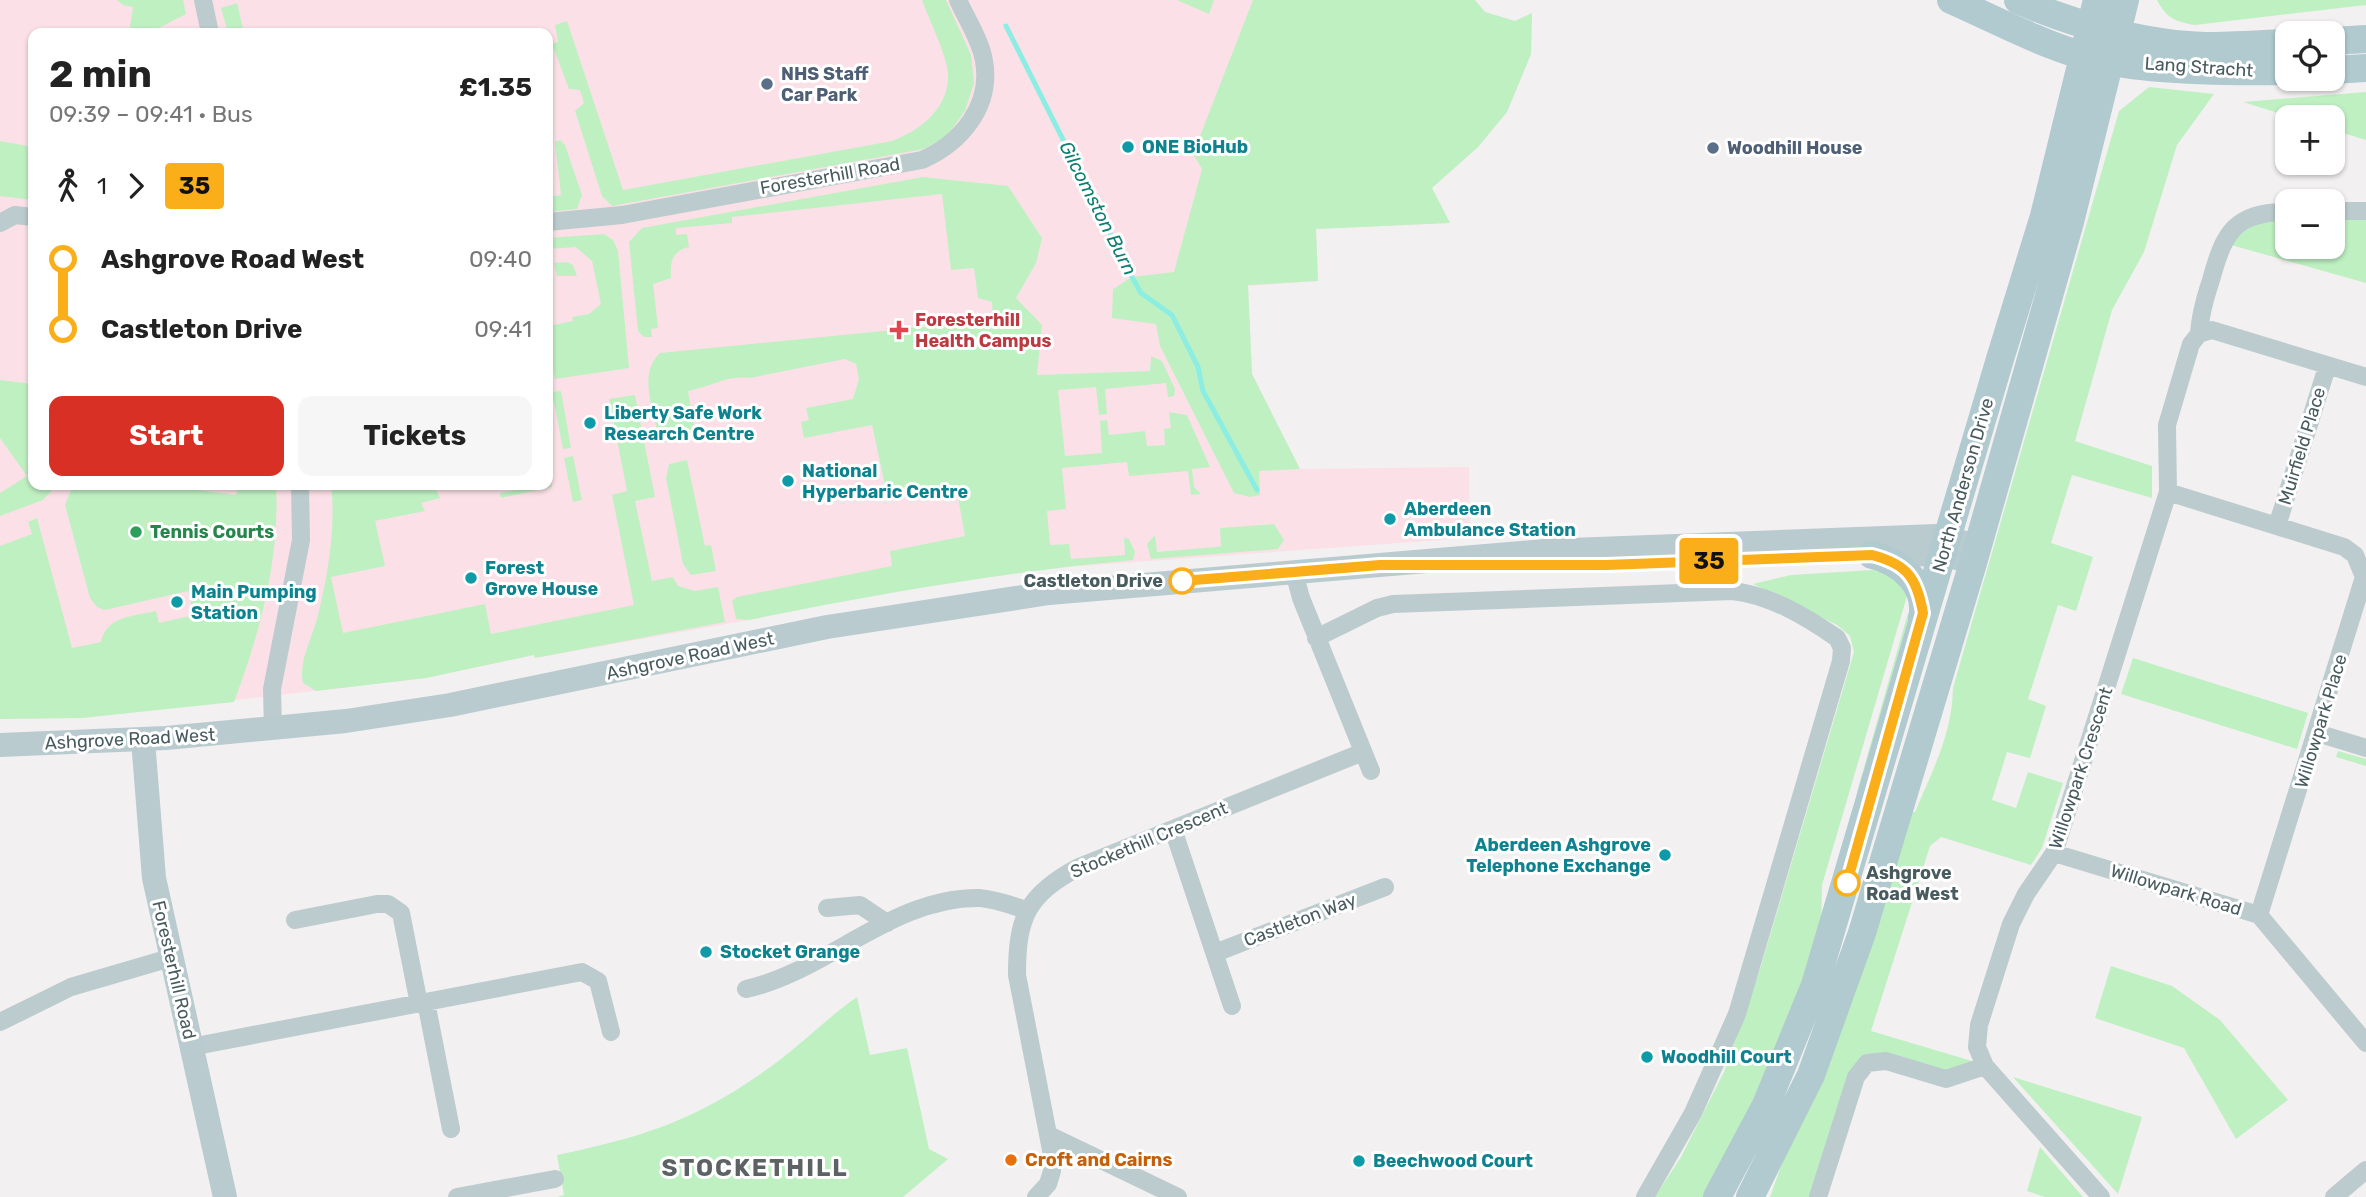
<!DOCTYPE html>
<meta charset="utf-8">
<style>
:root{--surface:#fff;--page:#f6f6f6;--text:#222;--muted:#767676;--accent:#d93025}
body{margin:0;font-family:Rubik,sans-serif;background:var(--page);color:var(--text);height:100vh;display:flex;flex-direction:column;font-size:26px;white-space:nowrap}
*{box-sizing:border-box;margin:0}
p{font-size:23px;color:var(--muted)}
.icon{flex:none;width:38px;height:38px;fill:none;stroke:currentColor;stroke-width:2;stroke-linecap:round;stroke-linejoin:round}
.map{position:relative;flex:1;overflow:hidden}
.details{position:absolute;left:28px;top:28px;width:525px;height:462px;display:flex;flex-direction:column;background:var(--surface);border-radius:14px;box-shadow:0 2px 5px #0004}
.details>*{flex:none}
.badge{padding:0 14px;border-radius:5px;font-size:24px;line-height:46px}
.fabs{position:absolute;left:2275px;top:21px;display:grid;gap:14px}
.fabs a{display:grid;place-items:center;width:70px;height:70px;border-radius:14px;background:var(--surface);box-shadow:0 2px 5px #0004;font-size:35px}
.map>.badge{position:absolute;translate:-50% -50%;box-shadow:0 0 0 4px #fff}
.legs{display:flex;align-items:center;gap:10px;height:77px;padding:0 21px;font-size:23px}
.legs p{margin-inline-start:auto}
.headline{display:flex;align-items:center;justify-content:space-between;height:119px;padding:0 21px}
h1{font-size:38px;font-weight:700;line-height:52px}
.action{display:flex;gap:14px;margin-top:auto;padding:14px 21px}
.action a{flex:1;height:80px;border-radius:14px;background:var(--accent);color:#fff;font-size:28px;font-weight:700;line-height:80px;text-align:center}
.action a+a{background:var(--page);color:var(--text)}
ul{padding:0 21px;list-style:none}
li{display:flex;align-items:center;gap:24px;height:70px;font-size:26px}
li i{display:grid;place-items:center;width:10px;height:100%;margin:0 9px;background:currentColor}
li i::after{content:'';width:18px;height:18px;margin:-9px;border:5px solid;border-radius:50%;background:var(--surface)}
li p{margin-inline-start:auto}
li:first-child i{background:linear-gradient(#0000 50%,currentColor 0)}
li:last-child i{background:linear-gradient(currentColor 50%,#0000 0)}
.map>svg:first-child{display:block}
.medical{fill:#fbe1e7;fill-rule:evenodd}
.green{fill:#bff0c2}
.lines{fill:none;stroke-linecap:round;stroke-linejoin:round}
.stream{stroke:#8cede2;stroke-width:5}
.street{stroke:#bccbcd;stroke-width:18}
.secondary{stroke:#b9cbcf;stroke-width:24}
.primary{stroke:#b0cacf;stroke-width:28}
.line-1-casing{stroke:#fff;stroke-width:16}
.line-1{stroke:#faae19;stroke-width:10}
.service-dot{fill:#5c6f8a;stroke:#fff;stroke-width:2.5}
.culture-dot{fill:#0f9aa8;stroke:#fff;stroke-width:2.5}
.health-dot{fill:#e0444e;stroke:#fff;stroke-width:2.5}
.leisure-dot{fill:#2e9e5b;stroke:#fff;stroke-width:2.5}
.stop-1-dot{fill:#fff;stroke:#faae19;stroke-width:3.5}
.food-dot{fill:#e8710a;stroke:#fff;stroke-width:2.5}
.labels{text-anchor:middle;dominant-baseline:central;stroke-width:6;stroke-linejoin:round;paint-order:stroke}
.street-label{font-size:18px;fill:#485b5e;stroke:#fff}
.service-label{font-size:18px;font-weight:bold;fill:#4e5e75;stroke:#fff;text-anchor:start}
.culture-label{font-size:18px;font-weight:bold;fill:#0d838f;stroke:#fff;text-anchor:start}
.health-label{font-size:18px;font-weight:bold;fill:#be3a42;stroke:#fff;text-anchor:start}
.leisure-label{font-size:18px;font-weight:bold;fill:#27864d;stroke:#fff;text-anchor:start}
.stop-label{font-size:18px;font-weight:bold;fill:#485b5e;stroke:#fff;text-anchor:end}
.food-label{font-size:18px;font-weight:bold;fill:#c56008;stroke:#fff;text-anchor:start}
.water-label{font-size:19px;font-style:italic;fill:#0d7f72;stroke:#fff}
.district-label{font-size:24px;font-weight:bold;letter-spacing:2px;fill:#5d6365;stroke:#fff}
</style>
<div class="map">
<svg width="2366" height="1197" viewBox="0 0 2366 1197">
<rect width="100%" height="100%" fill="#f3f0f1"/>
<path class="medical" d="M 0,0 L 1475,0 L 1485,12 L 1515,21 L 1532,13 L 1531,54 L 1507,112 L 1478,147 L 1432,188 L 1450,223 L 1316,229 L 1318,281 L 1248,286 L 1252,374 L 1300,469 L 1469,467 L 1470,538 L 1052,568 L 884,592 L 749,620 L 535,658 L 534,655 L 426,678 L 82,718 L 0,719 ZM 33,33 L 548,33 L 548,485 L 33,485 Z"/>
<path class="green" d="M 117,0 L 183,0 L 186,14 L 149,33 L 129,33 L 133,7 L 123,5 Z
M 922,0 L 946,0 L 971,55 L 974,83 L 965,111 L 947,136 L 924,149 L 612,206 L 602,196 L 575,111 L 584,103 L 580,90 L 569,89 L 552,44 L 558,42 L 555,25 L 567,21 L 623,190 L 892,141 C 919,131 950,108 948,73 C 946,53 929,20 922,0 Z
M 1177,0 L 1214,0 L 1209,14 Z
M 1253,0 L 1475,0 L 1485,12 L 1515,21 L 1532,13 L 1531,54 L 1507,112 L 1478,147 L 1432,188 L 1450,223 L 1316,229 L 1318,281 L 1248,285 L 1252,374 L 1300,469 L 1259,471 L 1260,495 L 1250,497 L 1234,493 L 1160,346 L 1156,324 L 1112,318 L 1113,289 L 1132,277 L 1174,272 L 1202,169 L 1193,154 Z
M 2157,0 L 2366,0 L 2366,5 L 2195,25 C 2176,22 2166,18 2157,0 Z
M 237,3 L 244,33 L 228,33 L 221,8 Z
M 2149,87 L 2214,94 L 2177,145 L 2144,252 L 2112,310 L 2075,441 L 2152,466 L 2152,498 L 2072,475 L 2051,543 L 2093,557 L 2076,611 L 2058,605 L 2028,699 L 2046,706 L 2030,758 L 2007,752 L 1992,800 L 2016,808 L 2028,772 L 2063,783 L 2042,848 L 2031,865 L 1941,837 L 1930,846 L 1871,1031 L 1972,1061 L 1946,1079 L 1867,1063 L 1818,1197 L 1770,1197 L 1908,812 L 1915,812 C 1933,769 1952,735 1953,688 L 2119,111 Z
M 2366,92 L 2366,140 L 2333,130 L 2333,117 L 2291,117 L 2243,102 Z
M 560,140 L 565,145 L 582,195 L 577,209 L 548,212 L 548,197 L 561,195 L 555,142 Z
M 0,141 L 33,147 L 33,200 L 0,196 Z
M 923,177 L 1008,186 L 1042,238 L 1036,263 L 1016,298 L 1042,325 L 1037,375 L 1150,371 L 1151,356 L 1162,361 L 1175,389 L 1174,396 L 1168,397 L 1166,383 L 1105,389 L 1107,414 L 1099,415 L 1096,387 L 1058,390 L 1065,456 L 1102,453 L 1100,421 L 1107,420 L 1109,435 L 1145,431 L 1147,446 L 1165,445 L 1164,429 L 1171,428 L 1169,412 L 1187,415 L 1210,467 L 1192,469 L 1194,487 L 1201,494 L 1191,495 L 1188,471 L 1129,476 L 1127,462 L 1062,468 L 1066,509 L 1047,511 L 1050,545 L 1069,544 L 1071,559 L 1125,555 L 1124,538 L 1129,539 L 1135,552 L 1133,560 C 1004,572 876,594 749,620 L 736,619 L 732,601 L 737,597 L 892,566 L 890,551 L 965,536 L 956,486 L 888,499 L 872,425 L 804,438 L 801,422 L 809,420 L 806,408 L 853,399 L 859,379 L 856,364 L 845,359 L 750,378 C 727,375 710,387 688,391 L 696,437 L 664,442 L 658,434 C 653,408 638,373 660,353 L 993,320 L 992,302 L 978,298 L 974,268 L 951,270 L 942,194 L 732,217 L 732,223 L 676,228 L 676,235 L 687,234 L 689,247 C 672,251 670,262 671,278 L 653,284 L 658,328 L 651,329 L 652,337 L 644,337 L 638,331 L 629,242 L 642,228 Z
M 2366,217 L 2366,283 L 2231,245 C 2248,224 2261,220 2287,219 L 2287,247 L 2333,247 L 2333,218 Z
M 604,234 L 613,240 L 618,251 L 629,368 L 555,379 L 552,362 L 548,362 L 548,326 L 573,321 L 572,317 L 589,314 L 601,304 L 592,261 L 576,247 L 548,249 L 548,238 Z
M 567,262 L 573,265 L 577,276 L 557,276 L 554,263 Z
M 0,380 L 33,384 L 33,485 L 57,485 L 43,500 L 0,516 L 0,493 L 27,476 L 0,438 Z
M 561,391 L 571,448 L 563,449 L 552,392 Z
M 635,395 L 655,497 L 635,501 L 652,581 L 673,577 L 678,586 L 695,591 L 718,587 L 725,622 L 535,658 L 534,655 L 426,678 L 316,691 L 303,683 C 298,661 313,637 318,615 C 328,575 336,526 331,485 L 434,485 L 440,498 L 421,503 L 425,511 L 375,521 L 385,566 L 331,577 L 343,633 L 485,604 L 491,634 L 634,605 L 612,495 L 627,491 L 609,399 Z
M 573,456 L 582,500 L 573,502 L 564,458 Z
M 687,460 L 705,546 L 711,545 L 716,571 L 691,575 L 683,564 L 666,478 L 669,464 Z
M 552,483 L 552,487 L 501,498 L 500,493 Z
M 73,485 L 162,485 L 236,495 L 238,485 L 276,485 C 280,559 260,633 234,702 L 82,718 L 0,719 L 0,546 L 32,534 L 28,522 L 37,518 L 72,648 L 101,642 C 106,616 134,616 156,611 L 159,623 L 194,615 L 188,591 L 105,610 L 97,607 L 90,598 L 65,505 Z
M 1274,524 L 1284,540 L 1278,549 L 1151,559 L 1147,544 L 1155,535 L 1157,552 L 1216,547 L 1221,546 L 1220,528 Z
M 1872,570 L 1895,576 L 1907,596 L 1822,885 L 1821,930 L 1770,1072 L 1704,1197 L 1655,1197 L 1681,1157 L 1724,1072 L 1761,966 L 1854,652 L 1850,636 L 1837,625 L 1753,584 L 1791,575 Z
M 1908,613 L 1914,616 L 1863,794 L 1857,792 Z
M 2133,658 L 2308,713 L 2297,749 L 2121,694 Z
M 2338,751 L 2366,759 L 2366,766 L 2336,757 Z
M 2111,966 L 2172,986 L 2220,1020 L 2288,1100 L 2236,1139 L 2184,1048 L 2095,1018 Z
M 857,997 L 870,1055 L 907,1048 L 929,1149 L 948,1159 L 903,1197 L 557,1197 L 564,1195 L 557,1155 C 647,1136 697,1120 773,1065 C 802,1044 827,1018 857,997 Z
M 2013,1077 L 2142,1117 L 2118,1194 Z
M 2040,1147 L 2083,1197 L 2045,1197 L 2027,1191 Z"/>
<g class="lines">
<path class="stream" d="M 1006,26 L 1132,277 L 1141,293 L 1172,315 L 1198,367 L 1203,391 L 1257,490"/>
<path class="street" d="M 203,0 L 210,33
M 2333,211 L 2366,211
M 548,222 L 622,215 L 922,160 C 961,143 992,106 984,61 C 981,41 966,18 958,0
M 0,223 L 15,215 L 33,217
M 2199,334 C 2200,315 2205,298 2211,280 C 2224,233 2234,212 2287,212
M 2168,492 L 2344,547 L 2355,555 L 2364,577 L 2259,915
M 2277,526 L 2327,367
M 1294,572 L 1301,598 L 1371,771
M 1316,638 L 1377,608 L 1393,604 L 1732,591 C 1770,595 1805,616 1837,638 L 1842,648 L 1841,661 L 1737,1014 L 1693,1113 L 1645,1197
M 273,730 L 272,689 L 301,540 L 300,485
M 2317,733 L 2366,748
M 1173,829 L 1232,1006
M 2054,853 L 2259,915 L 2366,1043
M 827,908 L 860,905 L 887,923
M 295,920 L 377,904 L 388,904 L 401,913 L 419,1004
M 1215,953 L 1385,887
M 746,989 C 828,971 892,897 979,898 C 995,899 1011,905 1026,910
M 426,1002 L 451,1129
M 0,1022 L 71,987 L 170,958
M 191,1047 L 582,972 L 598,981 L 611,1032
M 1049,1135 L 1178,1197
M 457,1197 L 555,1179
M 1036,1197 L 1048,1184 L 1052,1171 L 1052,1155 L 1017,975 C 1017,917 1027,895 1079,867 L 1363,752
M 1818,1197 L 1856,1077 L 1867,1063 L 1886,1061 L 1946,1079 L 1985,1066
M 2101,1197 L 1985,1066 L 1977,1047 L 1979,1025 L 2011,924 L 2026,894 L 2054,853 L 2168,492 L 2167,425 L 2191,344 L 2199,334 L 2212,330 L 2366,377
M 2334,1197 L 2366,1170"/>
<path class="secondary" d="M 1884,555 L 1944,554 L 1973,563
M 143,740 L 154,878 L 225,1197
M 0,745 L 166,738 L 346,721 L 450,705 L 827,627 L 1049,593 L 1545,551 L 1936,536 L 1978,546"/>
<path class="primary" d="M 1951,0 C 1994,19 2039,43 2084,56 C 2139,71 2230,72 2287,71
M 2018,0 C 2072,24 2146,45 2206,46 C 2233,46 2260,44 2287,43
M 2333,41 L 2366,39
M 2333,70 L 2366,68
M 1872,555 C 1901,562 1929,585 1922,619
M 1717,1197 L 1766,1105 L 1815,985 L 2000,359 L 2044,216 L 2097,0
M 1750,1197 L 1811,1075 L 1862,933 L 1973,563 L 2070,222 L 2125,0"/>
</g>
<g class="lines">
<g class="line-1-casing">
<path id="line-1" d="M 1182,581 L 1380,565 L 1606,565 L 1872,555 C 1907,564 1917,578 1923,613 L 1847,883"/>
</g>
<use href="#line-1" class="line-1"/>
</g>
<g class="service-dot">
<circle cx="767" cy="84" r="7"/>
<circle cx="1713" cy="148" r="7"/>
</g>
<g class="culture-dot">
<circle cx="1128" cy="147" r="7"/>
<circle cx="590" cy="423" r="7"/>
<circle cx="788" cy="481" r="7"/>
<circle cx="1390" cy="519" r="7"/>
<circle cx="471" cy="578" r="7"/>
<circle cx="177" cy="602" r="7"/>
<circle cx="1665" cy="855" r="7"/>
<circle cx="706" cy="952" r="7"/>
<circle cx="1647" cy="1057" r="7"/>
<circle cx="1359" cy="1161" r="7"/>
</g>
<path class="health-dot" d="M895.5 319.5h7v7h7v7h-7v7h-7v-7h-7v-7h7z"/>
<circle class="leisure-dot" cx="136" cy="532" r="7"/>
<g class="stop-1-dot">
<circle cx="1182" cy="581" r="12"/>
<circle cx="1847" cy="883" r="12"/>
</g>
<circle class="food-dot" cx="1011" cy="1160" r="7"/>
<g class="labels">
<g class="street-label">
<text transform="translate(2199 67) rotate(4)">Lang Stracht</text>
<text transform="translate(830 176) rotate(-10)">Foresterhill Road</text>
<text transform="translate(2302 446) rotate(-73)">Muirfield Place</text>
<text transform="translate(1963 485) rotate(-74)">North Anderson Drive</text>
<text transform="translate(690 656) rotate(-12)">Ashgrove Road West</text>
<text transform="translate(2321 721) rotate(-73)">Willowpark Place</text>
<text transform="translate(130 739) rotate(-3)">Ashgrove Road West</text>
<text transform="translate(2081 768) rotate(-72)">Willowpark Crescent</text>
<text transform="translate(1149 840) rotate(-23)">Stockethill Crescent</text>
<text transform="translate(2176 890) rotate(17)">Willowpark Road</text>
<text transform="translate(1300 920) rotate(-21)">Castleton Way</text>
<text transform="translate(174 970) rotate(77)">Foresterhill Road</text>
</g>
<g class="service-label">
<text x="781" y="74">NHS Staff<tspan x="781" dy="21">Car Park</tspan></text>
<text x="1727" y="148">Woodhill House</text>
</g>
<g class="culture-label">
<text x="1142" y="147">ONE BioHub</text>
<text x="604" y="413">Liberty Safe Work<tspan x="604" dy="21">Research Centre</tspan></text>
<text x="802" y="471">National<tspan x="802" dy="21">Hyperbaric Centre</tspan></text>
<text x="1404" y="509">Aberdeen<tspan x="1404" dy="21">Ambulance Station</tspan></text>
<text x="485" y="568">Forest<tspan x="485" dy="21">Grove House</tspan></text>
<text x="191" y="592">Main Pumping<tspan x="191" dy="21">Station</tspan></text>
<text x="1651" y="845" text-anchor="end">Aberdeen Ashgrove<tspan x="1651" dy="21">Telephone Exchange</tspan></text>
<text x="720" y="952">Stocket Grange</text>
<text x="1661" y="1057">Woodhill Court</text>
<text x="1373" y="1161">Beechwood Court</text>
</g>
<g class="health-label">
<text x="915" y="320">Foresterhill<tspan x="915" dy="21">Health Campus</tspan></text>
</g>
<g class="leisure-label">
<text x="150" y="532">Tennis Courts</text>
</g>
<g class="stop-label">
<text x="1163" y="581">Castleton Drive</text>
<text x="1866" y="873" text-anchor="start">Ashgrove<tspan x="1866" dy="21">Road West</tspan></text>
</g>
<g class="food-label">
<text x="1025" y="1160">Croft and Cairns</text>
</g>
<g class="water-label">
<text transform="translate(1098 208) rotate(63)">Gilcomston Burn</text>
</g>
<g class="district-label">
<text x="755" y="1168">STOCKETHILL</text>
</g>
</g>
</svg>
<div class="fabs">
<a><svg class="icon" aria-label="locate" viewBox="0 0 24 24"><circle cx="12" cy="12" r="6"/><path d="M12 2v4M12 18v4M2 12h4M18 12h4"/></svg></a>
<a>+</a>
<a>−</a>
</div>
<b class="badge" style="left:1709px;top:561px;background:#faae19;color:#111">35</b>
<section class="details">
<div class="headline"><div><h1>2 min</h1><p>09:39 – 09:41 · Bus</p></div><b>£1.35</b></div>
<div class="legs"><svg class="icon" aria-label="walk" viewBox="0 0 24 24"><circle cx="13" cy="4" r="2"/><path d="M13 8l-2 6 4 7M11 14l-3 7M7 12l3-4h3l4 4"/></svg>1<svg class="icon" aria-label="forward" viewBox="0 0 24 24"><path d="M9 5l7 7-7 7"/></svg><b class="badge" style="background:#faae19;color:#111">35</b></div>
<ul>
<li><i style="color:#faae19"></i><b>Ashgrove Road West</b><p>09:40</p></li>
<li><i style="color:#faae19"></i><b>Castleton Drive</b><p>09:41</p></li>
</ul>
<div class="action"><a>Start</a><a>Tickets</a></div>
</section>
</div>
